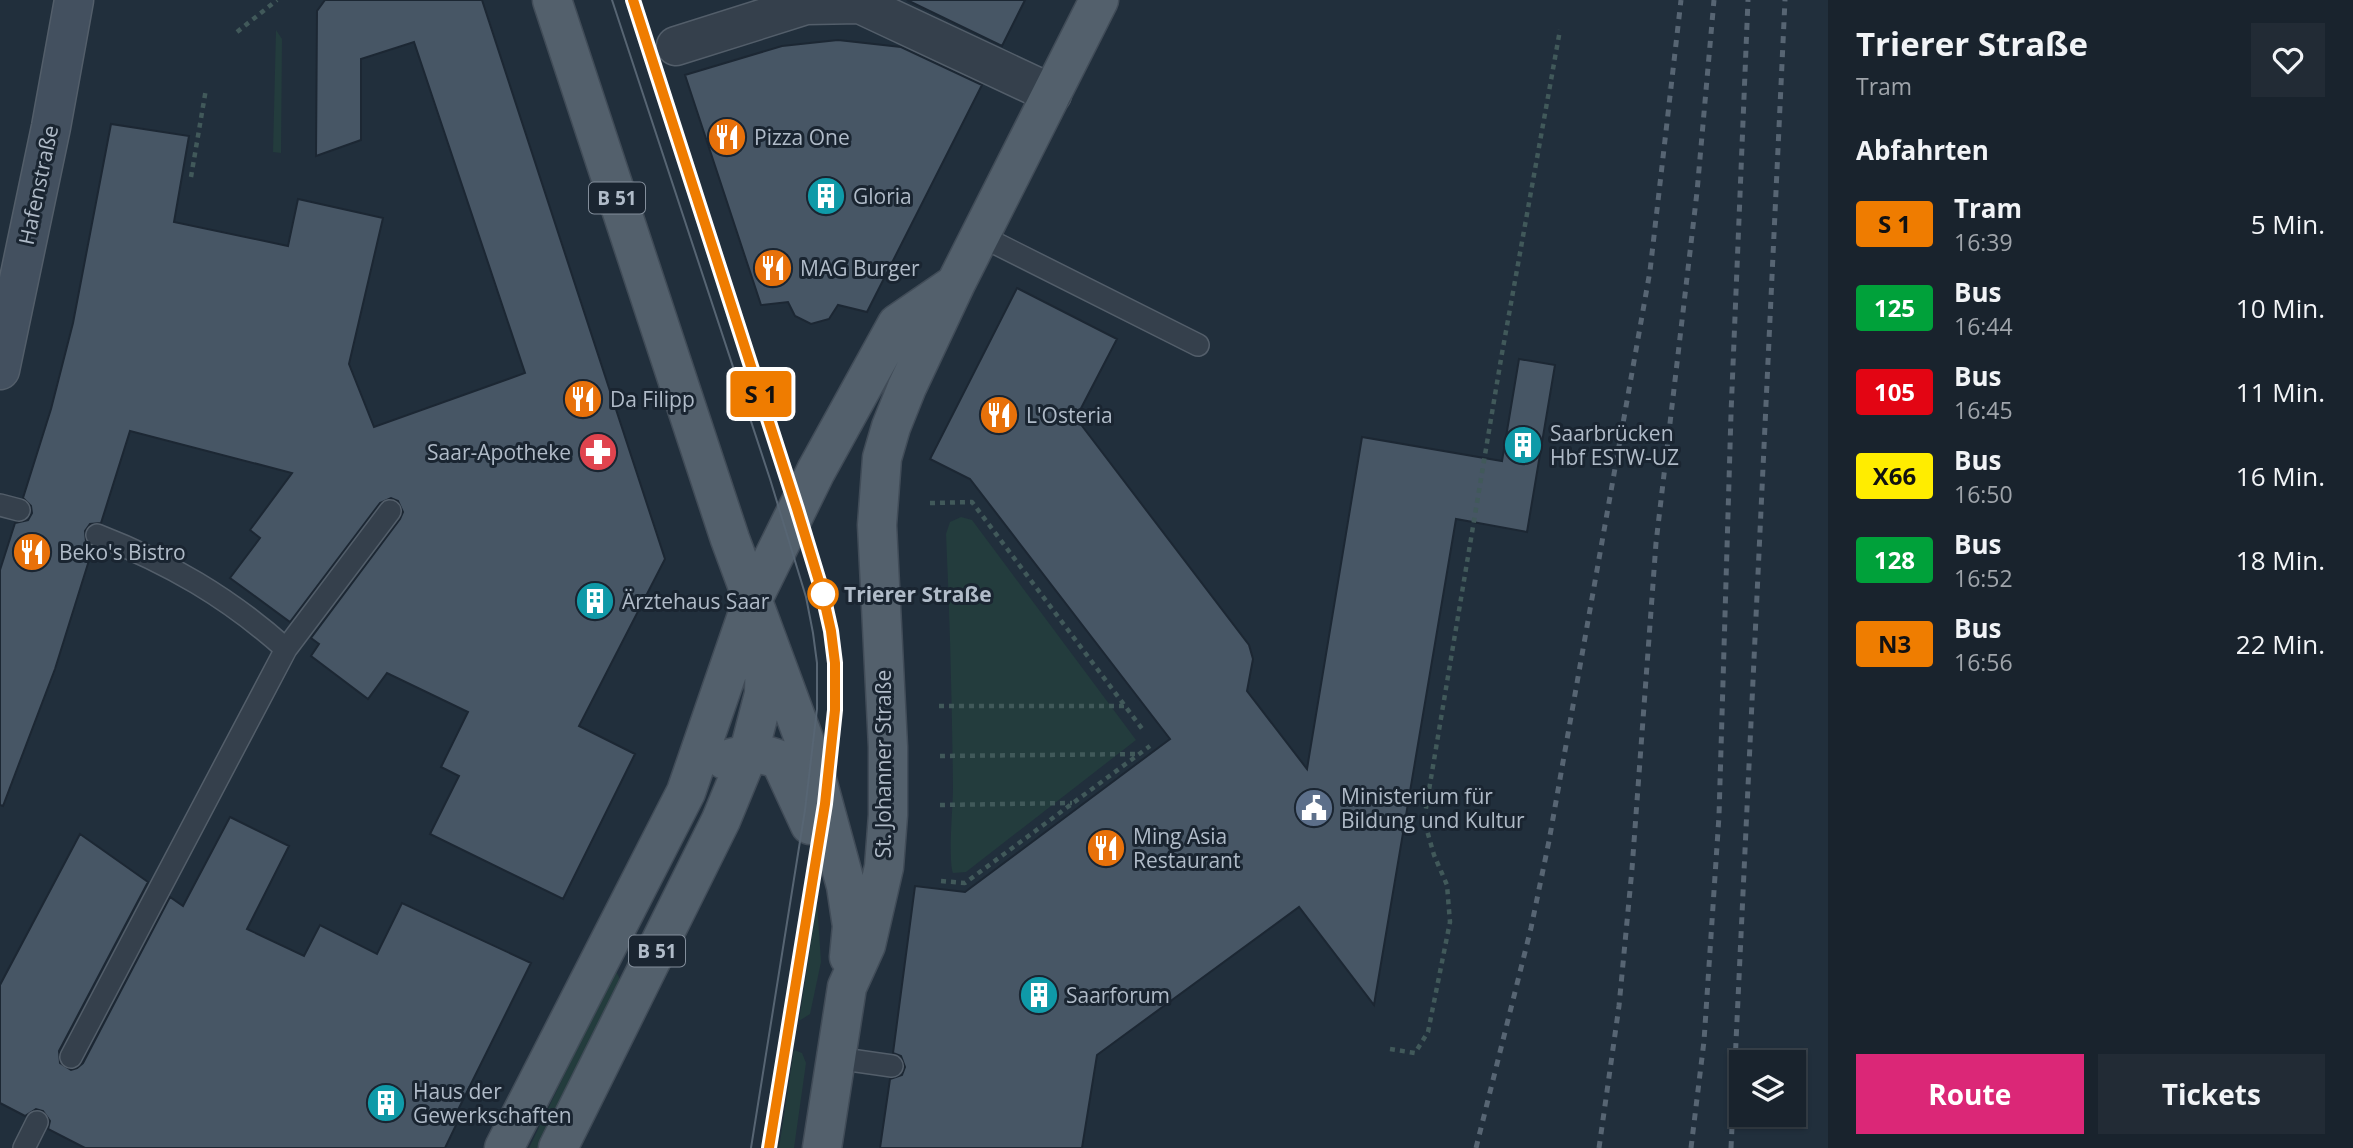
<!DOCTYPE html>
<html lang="de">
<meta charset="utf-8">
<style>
:root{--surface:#19232d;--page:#222b35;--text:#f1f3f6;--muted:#9fa4aa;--line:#374049;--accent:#db2777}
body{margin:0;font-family:"Open Sans",sans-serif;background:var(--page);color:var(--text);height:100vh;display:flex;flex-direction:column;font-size:26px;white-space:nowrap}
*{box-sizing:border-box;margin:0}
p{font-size:23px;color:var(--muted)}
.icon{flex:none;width:38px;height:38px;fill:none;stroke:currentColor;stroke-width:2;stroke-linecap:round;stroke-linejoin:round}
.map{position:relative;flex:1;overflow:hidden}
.drawer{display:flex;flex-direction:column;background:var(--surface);width:525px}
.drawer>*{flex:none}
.badge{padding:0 14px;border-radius:5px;font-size:24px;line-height:46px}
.tools{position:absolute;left:1729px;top:1050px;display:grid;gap:14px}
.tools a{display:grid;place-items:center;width:77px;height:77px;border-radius:0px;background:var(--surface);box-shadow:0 2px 5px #0004,0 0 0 2px var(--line);font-size:35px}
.map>.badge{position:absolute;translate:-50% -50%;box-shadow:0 0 0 4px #fff}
h2{padding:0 28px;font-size:26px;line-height:63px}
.round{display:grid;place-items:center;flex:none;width:74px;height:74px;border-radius:0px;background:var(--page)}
.head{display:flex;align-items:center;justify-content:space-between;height:119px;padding:0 28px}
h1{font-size:33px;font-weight:700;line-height:52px}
.action{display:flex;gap:14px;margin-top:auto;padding:14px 28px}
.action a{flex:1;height:80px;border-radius:0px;background:var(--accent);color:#fff;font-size:28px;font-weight:700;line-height:80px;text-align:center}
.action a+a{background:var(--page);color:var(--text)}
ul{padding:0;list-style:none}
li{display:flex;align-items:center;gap:21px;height:84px;padding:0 28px}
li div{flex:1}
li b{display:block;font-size:26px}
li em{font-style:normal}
li .badge{min-width:77px;font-weight:700;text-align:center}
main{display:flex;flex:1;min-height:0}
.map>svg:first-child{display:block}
.green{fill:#233c3d}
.building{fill:#475665;stroke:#1c2733;stroke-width:2}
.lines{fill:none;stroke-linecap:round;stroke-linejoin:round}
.lane-casing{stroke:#535e6a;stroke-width:24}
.street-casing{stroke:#535e6a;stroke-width:41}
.secondary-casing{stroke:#535e6a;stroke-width:41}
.primary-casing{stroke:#414c58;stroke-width:41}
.path{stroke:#41595a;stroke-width:4.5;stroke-dasharray:5 5;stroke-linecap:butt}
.lane{stroke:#35404c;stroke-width:21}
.street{stroke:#35404c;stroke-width:38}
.secondary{stroke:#43505f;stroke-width:38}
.primary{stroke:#53606c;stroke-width:38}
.tram{stroke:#576573;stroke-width:2}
.rail{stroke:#576573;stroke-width:5;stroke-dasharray:7 7;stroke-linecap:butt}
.line-casing{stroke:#fff;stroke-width:16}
.line{stroke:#ef7c00;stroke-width:10}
.stop-dot{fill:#fff;stroke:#ef7c00;stroke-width:3.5}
.labels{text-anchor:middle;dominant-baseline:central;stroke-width:6;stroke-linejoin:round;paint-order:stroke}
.shield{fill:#1a2531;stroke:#838e9b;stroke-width:2}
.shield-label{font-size:19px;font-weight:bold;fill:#b0bbc8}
.poi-label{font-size:21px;fill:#b0bbc8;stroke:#1a2531;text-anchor:start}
.street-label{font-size:21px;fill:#b0bbc8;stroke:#1a2531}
.stop-label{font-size:21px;font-weight:bold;fill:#b0bbc8;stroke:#1a2531;text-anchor:start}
</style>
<main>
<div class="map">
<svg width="1828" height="1148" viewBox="0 0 1828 1148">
<rect width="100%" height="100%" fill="#212f3c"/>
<path class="green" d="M 276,30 L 282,39 L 281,153 L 273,152 Z
M 961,517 L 972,520 L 1136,740 L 966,872 L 953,873 C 948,860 953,806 953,788 C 952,703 950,619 946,534 L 950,522 Z
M 817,902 L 821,962 L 810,1014 L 799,1021 Z
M 615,970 L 619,977 L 620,991 L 542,1148 L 529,1148 Z
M 794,1050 L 802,1053 L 806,1063 L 794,1148 L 779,1148 Z"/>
<path class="building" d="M 325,0 L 482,0 L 665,559 L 579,726 L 635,754 L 563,899 L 430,834 L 459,776 L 441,767 L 468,712 L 387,673 L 368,699 L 311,656 L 319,644 L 311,638 L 400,519 L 403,512 L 398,501 L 391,498 L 380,503 L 290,622 L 230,578 L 260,538 L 250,530 L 292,473 L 130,431 L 101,523 L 90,524 L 85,531 L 86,542 L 93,548 L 91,554 L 55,669 L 3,806 L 0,805 L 0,570 L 15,523 L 28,520 L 32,513 L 31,506 L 23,498 L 51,409 L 73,323 L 111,124 L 189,136 L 174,222 L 288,246 L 298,199 L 383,218 L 349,364 L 374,427 L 525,373 L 414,42 L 361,59 L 361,140 L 316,156 L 317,11 Z
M 907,0 L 1025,0 L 1002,46 Z
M 838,40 L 901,47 L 982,85 L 867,312 L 838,305 L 829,319 L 811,324 L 795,316 L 788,302 L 761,305 L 685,75 L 782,46 Z
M 1017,288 L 1117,339 L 1076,418 L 1249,645 L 1253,659 L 1247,691 L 1307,769 L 1362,437 L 1502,461 L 1519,359 L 1555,365 L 1527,532 L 1456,519 L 1374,1005 L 1299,907 L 1097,1055 L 1082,1148 L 880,1148 L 890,1079 L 902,1075 L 905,1067 L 901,1056 L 893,1053 L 915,886 L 965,892 L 1170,739 L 970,479 L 930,459 Z
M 230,817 L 289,846 L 247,929 L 304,956 L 320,925 L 377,954 L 402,903 L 531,963 L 454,1118 L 458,1121 L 445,1148 L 85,1148 L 48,1129 L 50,1121 L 43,1111 L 36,1109 L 25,1116 L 0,1103 L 0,985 L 80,834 L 148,882 L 59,1051 L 60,1063 L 71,1070 L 77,1068 L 83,1063 L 170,897 L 183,906 Z"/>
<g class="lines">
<g class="lane-casing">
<path id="lane" d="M 981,236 L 1198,345
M 0,505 L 19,510
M 97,535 C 169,563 228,597 286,649
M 71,1057 L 286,649 L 390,511
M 836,1058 L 892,1066
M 24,1148 L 37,1122"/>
</g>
<g class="street-casing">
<path id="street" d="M 676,46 L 806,5 L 860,4 L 1052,94"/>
</g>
<g class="secondary-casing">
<path id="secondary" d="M 0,370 L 51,127 L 74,0"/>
</g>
<g class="primary-casing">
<path id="primary" d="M 552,0 L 730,539 L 811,758 L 846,886 L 852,926 L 849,957
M 725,760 C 746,753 759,751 780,760 L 810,825
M 504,1148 L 686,792 L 752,601 L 816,471 L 897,324 L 954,285
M 558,1148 L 721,820 L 749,752 L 764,694 L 765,646
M 822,1148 L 847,987 L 866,945 L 884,867 L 888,815 L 888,747 L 877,525 L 882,458 L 891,427 L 907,387 L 956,283 L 1099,0"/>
</g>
<path class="path" d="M 237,32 L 277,0
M 191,177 L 206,89
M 930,503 L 972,502 L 1143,730
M 939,706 L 1125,706
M 940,756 L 1138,754
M 940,805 L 1072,803
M 941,881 L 965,883 L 1150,746
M 1390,1049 L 1415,1053 L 1428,1032 L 1450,922 L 1447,885 L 1434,855 L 1424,820 L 1501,359 L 1560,30"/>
<use href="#lane" class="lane"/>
<use href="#street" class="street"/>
<use href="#secondary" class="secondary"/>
<use href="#primary" class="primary"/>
<path class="tram" d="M 612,0 L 770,479 L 806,597 L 813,633 L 817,663 L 817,709 L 805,810 L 751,1148
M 633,0 L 797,509 C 813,559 832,611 835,664 C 839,734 825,806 813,875 C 799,966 783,1057 769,1148"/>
<path class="rail" d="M 1476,1148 L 1531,928 L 1549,841 L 1650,271 L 1681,0
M 1599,1148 L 1619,1006 L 1632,869 L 1656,543 L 1697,192 L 1714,0
M 1691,1148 L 1704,1041 L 1719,816 L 1731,414 L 1748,0
M 1731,1148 L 1785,0"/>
</g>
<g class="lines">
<g class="line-casing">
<path id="line" d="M 633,0 L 797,509 L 822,591 L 831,631 L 835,663 L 835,710 L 825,804 L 769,1148"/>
</g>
<use href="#line" class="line"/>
</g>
<defs>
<g id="restaurant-disc" transform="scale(2.0125)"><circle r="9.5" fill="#e8710a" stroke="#1a2531"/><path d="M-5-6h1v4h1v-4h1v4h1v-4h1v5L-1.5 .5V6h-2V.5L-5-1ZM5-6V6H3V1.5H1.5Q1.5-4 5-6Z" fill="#fff"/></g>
<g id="building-disc" transform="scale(2.0125)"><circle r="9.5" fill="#0f9aa8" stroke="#1a2531"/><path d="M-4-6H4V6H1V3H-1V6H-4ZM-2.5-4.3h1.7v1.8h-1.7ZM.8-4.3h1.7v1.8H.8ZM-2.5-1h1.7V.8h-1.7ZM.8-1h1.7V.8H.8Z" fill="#fff"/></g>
<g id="pharmacy-disc" transform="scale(2.0125)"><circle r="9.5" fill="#e0444e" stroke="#1a2531"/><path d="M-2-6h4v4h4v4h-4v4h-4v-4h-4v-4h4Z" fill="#fff"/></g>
<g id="civic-disc" transform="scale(2.0125)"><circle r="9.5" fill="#5c6f8a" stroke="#1a2531"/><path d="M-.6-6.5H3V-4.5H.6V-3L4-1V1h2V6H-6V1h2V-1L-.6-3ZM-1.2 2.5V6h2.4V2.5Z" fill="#fff"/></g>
</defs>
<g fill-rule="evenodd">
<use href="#restaurant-disc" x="727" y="137"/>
<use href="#building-disc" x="826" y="196"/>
<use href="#restaurant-disc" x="773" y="268"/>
<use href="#restaurant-disc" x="583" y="399"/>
<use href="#restaurant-disc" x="999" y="415"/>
<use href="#building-disc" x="1523" y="445"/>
<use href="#pharmacy-disc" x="598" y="452"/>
<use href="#restaurant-disc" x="32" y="552"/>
<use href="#building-disc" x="595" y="601"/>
<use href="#civic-disc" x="1314" y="808"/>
<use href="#restaurant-disc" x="1106" y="848"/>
<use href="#building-disc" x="1039" y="995"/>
<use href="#building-disc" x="386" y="1103"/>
</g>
<circle class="stop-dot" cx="823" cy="594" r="14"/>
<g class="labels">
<g class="shield">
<rect x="589" y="182.5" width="56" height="31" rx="5"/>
<rect x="629" y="935.5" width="56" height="31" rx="5"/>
</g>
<g class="shield-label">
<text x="617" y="198">B 51</text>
<text x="657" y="951">B 51</text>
</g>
<g class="poi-label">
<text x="754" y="137">Pizza One</text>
<text x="853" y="196">Gloria</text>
<text x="800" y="268">MAG Burger</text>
<text x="610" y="399">Da Filipp</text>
<text x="1026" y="415">L'Osteria</text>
<text x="1550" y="433">Saarbrücken<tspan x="1550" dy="24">Hbf ESTW-UZ</tspan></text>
<text x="571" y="452" text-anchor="end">Saar-Apotheke</text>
<text x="59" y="552">Beko's Bistro</text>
<text x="622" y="601">Ärztehaus Saar</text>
<text x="1341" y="796">Ministerium für<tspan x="1341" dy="24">Bildung und Kultur</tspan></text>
<text x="1133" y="836">Ming Asia<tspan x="1133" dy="24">Restaurant</tspan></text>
<text x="1066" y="995">Saarforum</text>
<text x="413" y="1091">Haus der<tspan x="413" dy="24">Gewerkschaften</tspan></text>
</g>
<g class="street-label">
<text transform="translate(38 185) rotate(-78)">Hafenstraße</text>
<text transform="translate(883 764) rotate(-90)">St. Johanner Straße</text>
</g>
<g class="stop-label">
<text x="844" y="594">Trierer Straße</text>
</g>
</g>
</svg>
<div class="tools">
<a><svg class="icon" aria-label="layers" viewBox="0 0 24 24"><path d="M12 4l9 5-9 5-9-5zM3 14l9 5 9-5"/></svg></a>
</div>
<b class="badge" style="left:761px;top:394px;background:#ef7c00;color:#111">S 1</b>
</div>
<section class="drawer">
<div class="head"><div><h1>Trierer Straße</h1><p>Tram</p></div><a class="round"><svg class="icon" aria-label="heart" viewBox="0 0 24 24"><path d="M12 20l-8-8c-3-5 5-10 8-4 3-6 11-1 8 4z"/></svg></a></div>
<h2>Abfahrten</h2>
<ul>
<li><span class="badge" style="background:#ef7c00;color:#111">S 1</span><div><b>Tram</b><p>16:39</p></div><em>5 Min.</em></li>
<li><span class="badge" style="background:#00a13a;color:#fff">125</span><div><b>Bus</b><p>16:44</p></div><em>10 Min.</em></li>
<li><span class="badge" style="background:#e30513;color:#fff">105</span><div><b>Bus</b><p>16:45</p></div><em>11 Min.</em></li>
<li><span class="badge" style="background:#ffed00;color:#111">X66</span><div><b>Bus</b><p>16:50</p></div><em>16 Min.</em></li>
<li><span class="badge" style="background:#00a13a;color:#fff">128</span><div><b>Bus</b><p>16:52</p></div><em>18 Min.</em></li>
<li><span class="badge" style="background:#ef7d00;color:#111">N3</span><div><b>Bus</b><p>16:56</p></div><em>22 Min.</em></li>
</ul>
<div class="action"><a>Route</a><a>Tickets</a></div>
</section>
</main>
